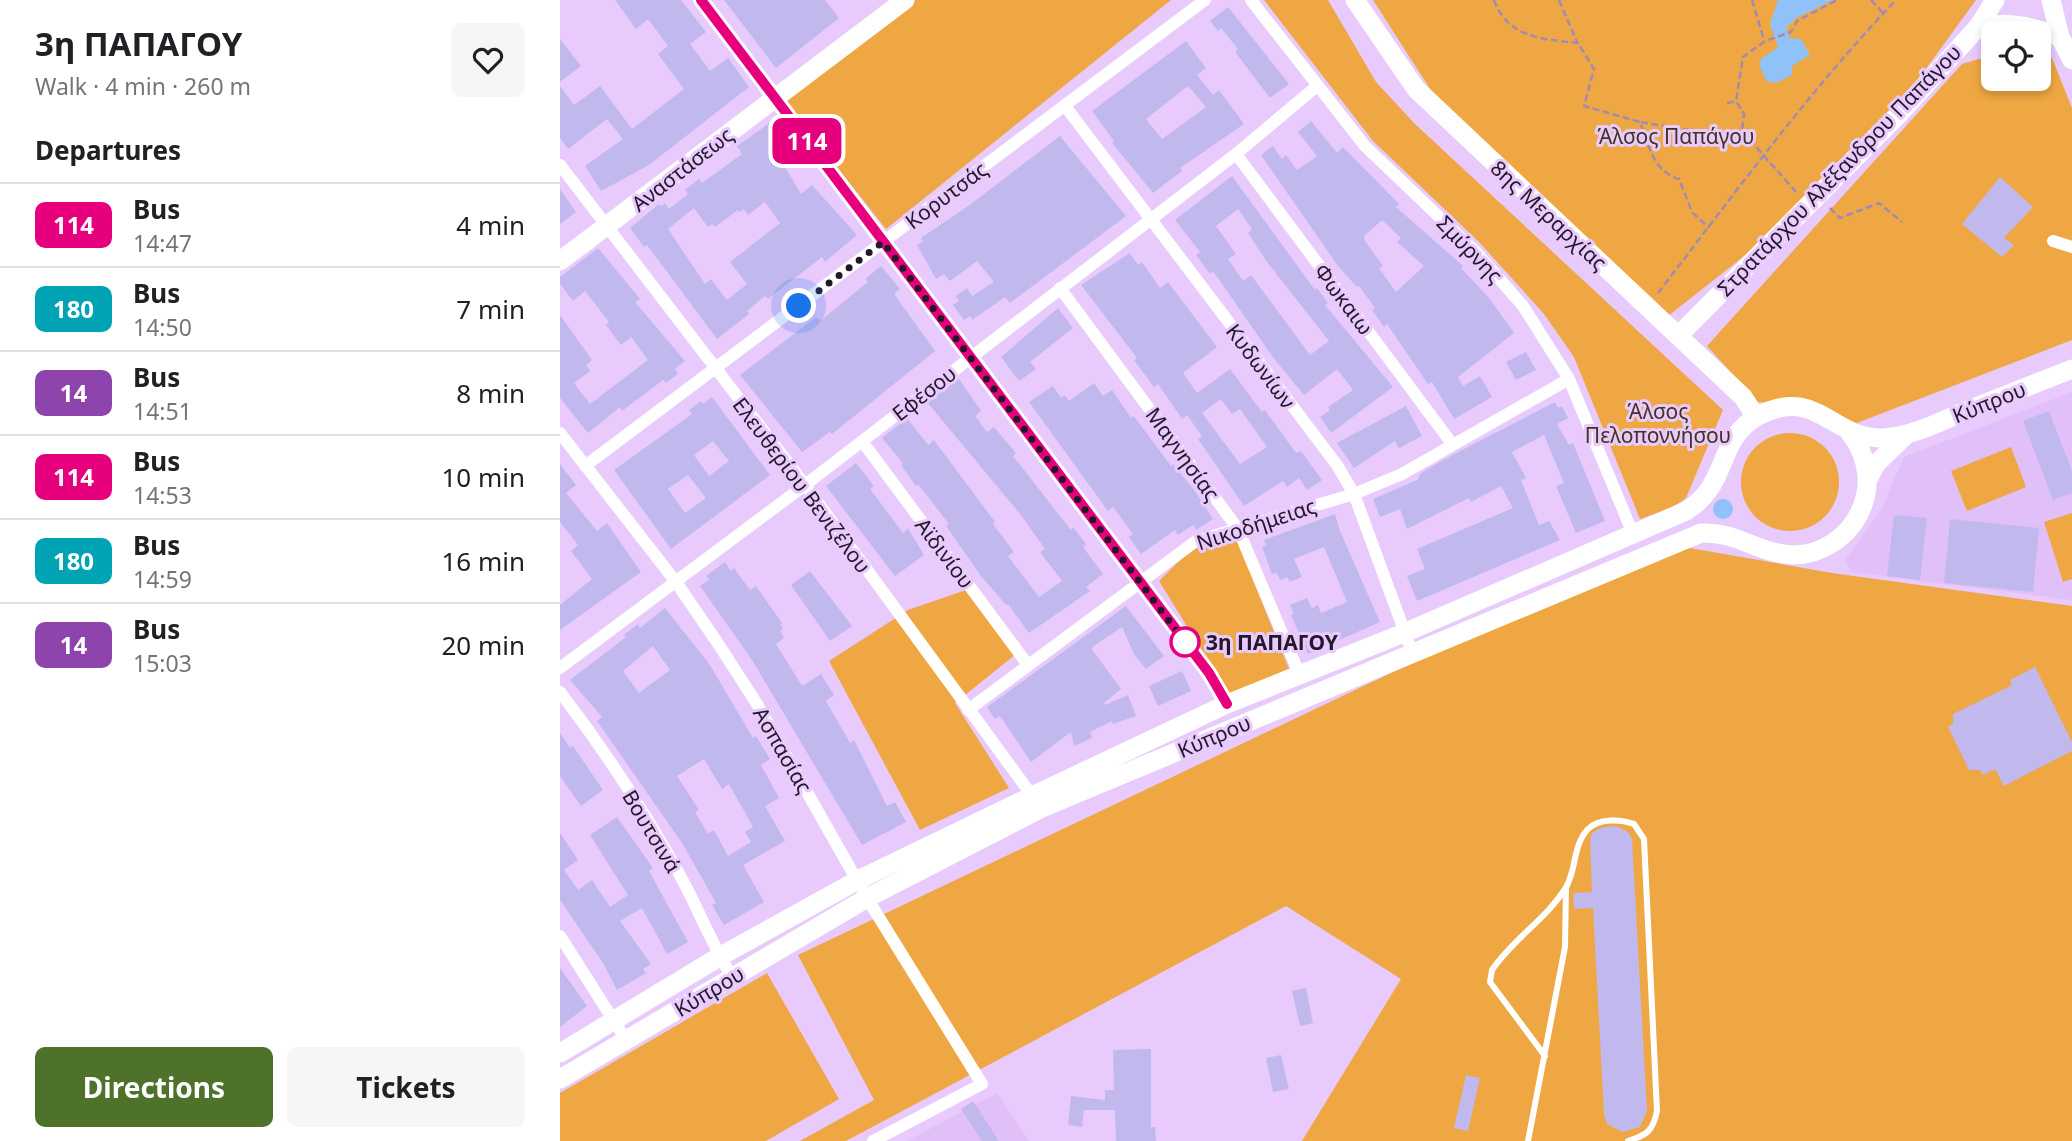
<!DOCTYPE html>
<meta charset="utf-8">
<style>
:root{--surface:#fff;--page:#f6f6f6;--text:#202124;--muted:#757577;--line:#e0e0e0;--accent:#4e722a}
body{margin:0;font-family:"Noto Sans",sans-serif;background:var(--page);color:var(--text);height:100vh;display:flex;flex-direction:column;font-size:26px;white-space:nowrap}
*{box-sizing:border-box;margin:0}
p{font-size:23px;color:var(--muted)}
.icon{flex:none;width:38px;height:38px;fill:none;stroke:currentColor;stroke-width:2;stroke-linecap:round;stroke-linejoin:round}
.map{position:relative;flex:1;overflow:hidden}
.drawer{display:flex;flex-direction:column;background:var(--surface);width:560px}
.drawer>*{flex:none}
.badge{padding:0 14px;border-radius:10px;font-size:24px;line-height:46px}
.fabs{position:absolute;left:1421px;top:21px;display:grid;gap:14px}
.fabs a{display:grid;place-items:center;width:70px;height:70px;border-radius:10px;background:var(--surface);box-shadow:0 4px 10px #0003;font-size:35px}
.you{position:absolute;width:35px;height:35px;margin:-18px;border:5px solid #fff;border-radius:50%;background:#1a73e8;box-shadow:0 0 0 10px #1a73e833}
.map>.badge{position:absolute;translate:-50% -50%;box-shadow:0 0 0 4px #fff}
h2{padding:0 35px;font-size:26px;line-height:63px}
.round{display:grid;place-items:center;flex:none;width:74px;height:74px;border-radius:10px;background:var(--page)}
.summary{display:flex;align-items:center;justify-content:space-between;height:119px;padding:0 35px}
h1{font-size:33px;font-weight:700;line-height:52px}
.cta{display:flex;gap:14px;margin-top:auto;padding:14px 35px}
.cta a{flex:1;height:80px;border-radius:10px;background:var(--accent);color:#fff;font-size:28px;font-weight:700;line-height:80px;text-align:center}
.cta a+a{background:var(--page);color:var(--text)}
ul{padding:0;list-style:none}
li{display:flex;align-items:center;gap:21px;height:84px;padding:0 35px;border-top:2px solid var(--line)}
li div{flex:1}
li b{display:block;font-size:26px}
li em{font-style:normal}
li .badge{min-width:77px;font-weight:700;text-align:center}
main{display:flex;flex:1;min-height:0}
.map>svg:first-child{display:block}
.built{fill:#e1bff8}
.green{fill:#efa743}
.water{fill:#90c2f9}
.building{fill:#c1b9ee;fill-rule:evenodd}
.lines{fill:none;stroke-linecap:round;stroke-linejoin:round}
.path{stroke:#a28bb2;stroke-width:2.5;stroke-dasharray:7 3.5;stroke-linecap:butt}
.lane{stroke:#fff;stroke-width:6}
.street{stroke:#fff;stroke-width:12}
.secondary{stroke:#fff;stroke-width:19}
.line-casing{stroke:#fff;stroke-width:16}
.line{stroke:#e6007e;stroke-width:10}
.walk{stroke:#23182a;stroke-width:7;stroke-dasharray:0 12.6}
.stop-dot{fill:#fff;stroke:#e6007e;stroke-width:3.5}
.labels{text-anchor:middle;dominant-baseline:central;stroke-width:6;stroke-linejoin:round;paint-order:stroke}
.park-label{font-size:21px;fill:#433321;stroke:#e8cafc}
.street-label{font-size:21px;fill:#23182a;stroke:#e8cafc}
.stop-label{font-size:21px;font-weight:bold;fill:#23182a;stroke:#e8cafc;text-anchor:start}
</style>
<main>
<section class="drawer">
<div class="summary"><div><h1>3η ΠΑΠΑΓΟΥ</h1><p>Walk · 4 min · 260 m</p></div><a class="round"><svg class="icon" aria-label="heart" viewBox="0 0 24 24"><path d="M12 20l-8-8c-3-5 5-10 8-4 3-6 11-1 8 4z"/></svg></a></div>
<h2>Departures</h2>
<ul>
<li><span class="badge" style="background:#e6007e;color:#fff">114</span><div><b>Bus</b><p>14:47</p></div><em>4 min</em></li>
<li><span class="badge" style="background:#00a3b4;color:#fff">180</span><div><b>Bus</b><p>14:50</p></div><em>7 min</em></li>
<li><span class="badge" style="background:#8e44ad;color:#fff">14</span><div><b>Bus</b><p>14:51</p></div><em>8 min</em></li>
<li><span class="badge" style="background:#e6007e;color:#fff">114</span><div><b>Bus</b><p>14:53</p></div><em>10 min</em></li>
<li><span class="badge" style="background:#00a3b4;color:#fff">180</span><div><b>Bus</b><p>14:59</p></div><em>16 min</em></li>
<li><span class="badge" style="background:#8e44ad;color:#fff">14</span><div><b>Bus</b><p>15:03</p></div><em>20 min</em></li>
</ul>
<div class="cta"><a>Directions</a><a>Tickets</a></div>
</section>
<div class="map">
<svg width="1512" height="1141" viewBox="0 0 1512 1141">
<rect width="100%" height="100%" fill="#e8cafc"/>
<path class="built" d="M 1512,392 L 1512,600 L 1292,572 L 1285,560 L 1321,510 L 1344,457 Z
M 437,1093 L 469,1141 L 347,1141 Z"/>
<path class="green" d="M 349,0 L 611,0 L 326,229 L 219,94 Z
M 704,0 L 768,0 L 816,82 L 855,124 L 1163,410 L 1126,498 L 1113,507 L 1080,519 L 1014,357 L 984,314 L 920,243 L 813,141 Z
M 813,0 L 1416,0 L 1357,81 L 1216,231 L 1108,316 L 874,95 Z
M 1433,55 L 1433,79 L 1479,79 L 1479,55 L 1492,58 L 1512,108 L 1512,340 L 1289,426 L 1251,405 L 1198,402 L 1147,346 L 1402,64 Z
M1181 482a49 49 0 1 1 98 0a49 49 0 1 1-98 0Z
M 1451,447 L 1466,487 L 1407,511 L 1391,471 Z
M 1512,513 L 1512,579 L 1503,582 L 1484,522 Z
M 674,533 L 729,669 L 669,694 L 599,581 L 632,548 Z
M 1124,547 L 1272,573 L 1512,606 L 1512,1141 L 742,1141 L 841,979 L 726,906 L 286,1141 L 240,1141 L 314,1100 L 238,955 L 894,643 Z
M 406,590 L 455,655 L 395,703 L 449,788 L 360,830 L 269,661 L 348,610 Z
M 207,973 L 279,1099 L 206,1141 L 0,1141 L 0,1093 Z"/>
<path class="water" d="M 1218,0 L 1273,0 L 1236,18 L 1226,28 L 1230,38 L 1241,39 L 1250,55 L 1232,66 L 1232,75 L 1216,83 L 1206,81 L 1199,64 L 1202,58 L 1218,47 L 1210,24 Z
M1153 509a10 10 0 1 1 20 0a10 10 0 1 1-20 0Z"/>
<path class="building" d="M 55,0 L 121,0 L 146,32 L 130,44 L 150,71 L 168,58 L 189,87 L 89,165 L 41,191 L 25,166 L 63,139 L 47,119 L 8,149 L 0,138 L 0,86 L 14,105 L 40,86 L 72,129 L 124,89 L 98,54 L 108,46 L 88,19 L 76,29 Z
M 164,0 L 265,0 L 279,18 L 216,68 Z
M 668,7 L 729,84 L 710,98 L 675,52 L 678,49 L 661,28 L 658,31 L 650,21 Z
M 0,39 L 21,66 L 0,82 Z
M 626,41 L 646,68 L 637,75 L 653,95 L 659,90 L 684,124 L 620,168 L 622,171 L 593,193 L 552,143 L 554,141 L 532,111 ZM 628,86 L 646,107 L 602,139 L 586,119 Z
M 751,121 L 777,153 L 783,147 L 839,204 L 836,207 L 903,266 L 901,268 L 930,299 L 954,333 L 898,377 L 903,386 L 920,376 L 932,397 L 894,419 L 872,382 L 868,384 L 827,324 L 824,327 L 812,310 L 815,308 L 799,286 L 797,287 L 778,266 L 701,155 L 713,146 L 722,159 L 726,155 L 737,170 L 757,156 L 738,132 ZM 822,220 L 841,238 L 837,242 L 864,266 L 836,292 L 819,268 L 823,266 L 805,241 L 804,236 Z
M 211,122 L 223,139 L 213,147 L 241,194 L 252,185 L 297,235 L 265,262 L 262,257 L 208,299 L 205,296 L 187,311 L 189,314 L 157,339 L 87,245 L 84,247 L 70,228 L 99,204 L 101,206 L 105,203 L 109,209 L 128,194 L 125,190 L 139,179 L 142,183 L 182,154 L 177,146 ZM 205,202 L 220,223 L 170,262 L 187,284 L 167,300 L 151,279 L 145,284 L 108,229 L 134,208 L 148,227 L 152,224 L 155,227 L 178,210 L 180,212 L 184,209 L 188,215 Z
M 500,136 L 566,216 L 450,303 L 445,297 L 412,320 L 410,316 L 404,320 L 393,305 L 399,301 L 396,296 L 407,288 L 412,296 L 434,282 L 417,261 L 390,281 L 384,274 L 376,279 L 357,245 L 363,241 L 361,238 L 411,204 Z
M 672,176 L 755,290 L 757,288 L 768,303 L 765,305 L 833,387 L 771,433 L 760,417 L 770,410 L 768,407 L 793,390 L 777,369 L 744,395 L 715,360 L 653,271 L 650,274 L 636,255 L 640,252 L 615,220 ZM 678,209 L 692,229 L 688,233 L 707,262 L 769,341 L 750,355 L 691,275 L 683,281 L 668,259 L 676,254 L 656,226 Z
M 1440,177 L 1473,207 L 1444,238 L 1454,245 L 1442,257 L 1402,224 Z
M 0,189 L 16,212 L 0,224 Z
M 38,248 L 80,299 L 75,302 L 125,361 L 115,369 L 118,374 L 106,383 L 103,380 L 62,411 L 60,407 L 28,433 L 0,398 L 0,315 L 32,360 L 26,365 L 30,371 L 14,383 L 30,404 L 88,360 L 71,337 L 61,345 L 46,325 L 49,322 L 25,291 L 13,301 L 0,284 L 0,277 Z
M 570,253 L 578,265 L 582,262 L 600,288 L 608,282 L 657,347 L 623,373 L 637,393 L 670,369 L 702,412 L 705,410 L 736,453 L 741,451 L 762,480 L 747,490 L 739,478 L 727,487 L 723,481 L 684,506 L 638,439 L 642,436 L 627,415 L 622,419 L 598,384 L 594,387 L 574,360 L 577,358 L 521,285 ZM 661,399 L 672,414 L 680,409 L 707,447 L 680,464 L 642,413 Z
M 321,266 L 340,289 L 334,294 L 375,351 L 272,434 L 270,432 L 242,452 L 180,375 L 256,317 L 260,321 L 308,282 L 305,279 Z
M 498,308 L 513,328 L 470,362 L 476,369 L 459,381 L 441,357 Z
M 966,352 L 976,370 L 956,380 L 946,362 Z
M 399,379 L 421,411 L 415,416 L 427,432 L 434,427 L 456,453 L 453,456 L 511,530 L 513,527 L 526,544 L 523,547 L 543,574 L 526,587 L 530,591 L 469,633 L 448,604 L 446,605 L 421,576 L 386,526 L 389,524 L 358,484 L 356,486 L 341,465 L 343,463 L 322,438 L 347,418 L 368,445 L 374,440 L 435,522 L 433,524 L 454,552 L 448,556 L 479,597 L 502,581 L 480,552 L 485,549 L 461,515 L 367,402 Z
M 534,383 L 543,396 L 552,390 L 571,418 L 574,416 L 611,466 L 613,464 L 635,491 L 653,519 L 636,530 L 633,525 L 618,535 L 615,530 L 581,554 L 569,537 L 573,534 L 553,507 L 548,511 L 469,402 L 493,386 L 501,398 L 505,395 L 509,401 Z
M 152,397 L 210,475 L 111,549 L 54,470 L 132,414 L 129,410 L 141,401 L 143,404 ZM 153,441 L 169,461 L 149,476 L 134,455 ZM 128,475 L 146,498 L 125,513 L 108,489 Z
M 995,402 L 998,408 L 1002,406 L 1008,418 L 997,424 L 1009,445 L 1013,443 L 1045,521 L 1016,533 L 996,486 L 1004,483 L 984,435 L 952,452 L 966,478 L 961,480 L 979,525 L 989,521 L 1000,540 L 857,601 L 847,576 L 865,569 L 857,549 L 953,508 L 941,486 L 911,502 L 909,498 L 847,529 L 840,509 L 820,517 L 813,499 L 857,480 L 861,473 L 883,460 Z
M 846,406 L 862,436 L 839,448 L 835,441 L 794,468 L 777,443 Z
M 1489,411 L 1512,471 L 1512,493 L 1493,500 L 1463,421 Z
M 296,463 L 314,486 L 310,489 L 343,533 L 348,528 L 364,555 L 335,576 L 266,486 Z
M 0,464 L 16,485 L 6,493 L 37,531 L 47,523 L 81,572 L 0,630 L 0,605 L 32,579 L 11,551 L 18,545 L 0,522 Z
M 775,514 L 780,531 L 820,622 L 748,654 L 731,615 L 734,614 L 730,605 L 747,598 L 752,608 L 758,605 L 761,613 L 787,602 L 764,547 L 734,559 L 742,577 L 730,582 L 727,577 L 720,580 L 717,573 L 712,574 L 702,547 L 706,546 L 704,540 Z
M 1334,515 L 1367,518 L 1360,580 L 1327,576 Z
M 1390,519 L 1479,528 L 1473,592 L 1384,583 Z
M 165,562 L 171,571 L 174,568 L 190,590 L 196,586 L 222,623 L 220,624 L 223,629 L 220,631 L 224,638 L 216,644 L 242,686 L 261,674 L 274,695 L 266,701 L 290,743 L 294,740 L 327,806 L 335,802 L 346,822 L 302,845 L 192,660 L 140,586 L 149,580 L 146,576 Z
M 250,571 L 292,626 L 270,641 L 231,585 Z
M 566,606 L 604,656 L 586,669 L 574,654 L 562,627 L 531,648 L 561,689 L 544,703 L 545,705 L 568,695 L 576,716 L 553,724 L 552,721 L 530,732 L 532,738 L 514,746 L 511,732 L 471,762 L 440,716 L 435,719 L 427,707 Z
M 105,608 L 150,665 L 193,738 L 196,736 L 210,759 L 201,765 L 219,798 L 205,806 L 225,841 L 183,865 L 204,902 L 164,925 L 152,905 L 156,903 L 122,843 L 37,721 L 42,717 L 10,680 L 66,637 L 64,635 L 78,624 L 80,628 ZM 93,646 L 110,670 L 79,693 L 63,671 ZM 144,759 L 162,789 L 169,784 L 193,827 L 185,832 L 191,842 L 168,856 L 154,830 L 148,834 L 135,812 L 139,810 L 117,776 Z
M 1475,667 L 1512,742 L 1512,751 L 1444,786 L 1435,769 L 1423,775 L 1420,770 L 1409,770 L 1388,727 L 1393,724 L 1393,714 L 1452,685 L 1450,680 Z
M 622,671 L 631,691 L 598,706 L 589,686 Z
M 0,733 L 10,748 L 13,746 L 43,790 L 21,806 L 0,776 Z
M 57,817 L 93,868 L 89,871 L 128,942 L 107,954 L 82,908 L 60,921 L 91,964 L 83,969 L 86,973 L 57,990 L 43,963 L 0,900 L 0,833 L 18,860 L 4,870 L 18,890 L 32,880 L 50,907 L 68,895 L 30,835 Z
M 1056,826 L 1068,832 L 1072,839 L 1087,1111 L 1080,1127 L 1063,1132 L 1047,1124 L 1044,1114 L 1033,908 L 1014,909 L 1013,893 L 1032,892 L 1030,842 L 1032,833 L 1040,828 Z
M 0,968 L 27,1006 L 0,1027 Z
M 746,988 L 753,1023 L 740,1026 L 732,991 Z
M 591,1049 L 591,1127 L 595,1127 L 596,1141 L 556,1141 L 555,1110 L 524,1110 L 522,1127 L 508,1125 L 511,1096 L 545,1100 L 545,1090 L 554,1090 L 553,1050 Z
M 721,1055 L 729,1089 L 713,1092 L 706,1058 Z
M 906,1075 L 920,1078 L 908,1131 L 894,1128 Z
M 413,1101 L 439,1141 L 422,1141 L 401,1109 Z"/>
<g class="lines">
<path class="path" d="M 934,0 C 948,38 982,39 1018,43 L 1034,69 L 1024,106 L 1080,122 C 1089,146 1093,171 1119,179 L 1132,212 L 1149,228
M 999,0 L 1017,42
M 1192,0 L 1204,40
M 1311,0 L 1323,13
M 1167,103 L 1176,101
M 1081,122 L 1146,133 L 1182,131
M 1236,192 L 1182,131 L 1184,114 L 1176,101 L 1183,57 L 1205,41 L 1231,32 L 1237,21 L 1277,0
M 1270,208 L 1280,218 L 1319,203 L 1342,222
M 1098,293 C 1175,193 1249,91 1336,0"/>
<path class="lane" d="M 985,1056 L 930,982 L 932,970 C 952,940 985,920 1005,889 C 1017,871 1012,846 1028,829 C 1039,818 1061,819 1074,824 L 1084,839 L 1097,1111 C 1093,1131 1087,1135 1068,1141
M 968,1141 L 1005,947 L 1006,888"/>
<path class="street" d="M 141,0 L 649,673 L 667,704
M 691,0 L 805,146 L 916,252 L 963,306 L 1009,379 L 1073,534
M 505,106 L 777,465 L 794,494 L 852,652
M 676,154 L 893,445
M 0,165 L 245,485 L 476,801
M 1493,241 L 1512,247
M 500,288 L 678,529 L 739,673
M 0,433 L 116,582 L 157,642 L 197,704 L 307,898 L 422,1084 L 313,1141
M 302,441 L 468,665
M 25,466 L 645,0
M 0,668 L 245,485 L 676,154 L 757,86
M 0,692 C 46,752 87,815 123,881 C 140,913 153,946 172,977
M 408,710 L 636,541 L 794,494 L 842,474 L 1009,379
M 0,936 L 66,1040"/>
<path class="secondary" d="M 795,0 L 856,89 L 1183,397 L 1196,417
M 1491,0 L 1500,37 L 1512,60
M 1418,27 C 1449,21 1471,26 1500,37
M 0,261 L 345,0
M 1118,336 L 1340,113 L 1418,27 L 1435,0
M 1307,481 L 1316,464 L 1346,435
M 0,1053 L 159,957 L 298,880 L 472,796 L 667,704 L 844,633 L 1126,511 C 1171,483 1155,440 1198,416 C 1256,385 1272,439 1322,438 C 1350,437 1377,423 1403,412 C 1439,398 1476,383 1512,369
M 0,1079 L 307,898 L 482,808 L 1141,533 C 1174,532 1189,547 1218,553 C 1257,562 1295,536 1305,498 C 1311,475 1304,450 1289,432"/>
</g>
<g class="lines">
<g class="line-casing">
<path id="line" d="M 141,0 L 649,673 L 667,704"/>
</g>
<use href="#line" class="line"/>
<path class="walk" d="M 239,306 L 323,242 L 625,642"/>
</g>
<circle class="stop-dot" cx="625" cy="642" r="14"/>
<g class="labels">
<g class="park-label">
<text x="1116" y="136">Άλσος Παπάγου</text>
<text x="1098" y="411">Άλσος<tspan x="1098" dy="24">Πελοποννήσου</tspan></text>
</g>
<g class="street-label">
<text transform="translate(122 169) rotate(-38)">Αναστάσεως</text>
<text transform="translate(1279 170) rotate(-46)">Στρατάρχου Αλέξανδρου Παπάγου</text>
<text transform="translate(386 195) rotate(-37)">Κορυτσάς</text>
<text transform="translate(989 215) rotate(43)">8ης Μεραρχίας</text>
<text transform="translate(910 249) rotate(46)">Σμύρνης</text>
<text transform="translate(784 299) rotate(53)">Φωκαιω</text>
<text transform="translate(701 366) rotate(53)">Κυδωνίων</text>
<text transform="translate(364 393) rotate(-38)">Εφέσου</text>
<text transform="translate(1429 402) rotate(-22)">Κύπρου</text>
<text transform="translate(623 454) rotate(54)">Μαγνησίας</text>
<text transform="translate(242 485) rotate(53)">Ελευθερίου Βενιζέλου</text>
<text transform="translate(696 524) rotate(-18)">Νικοδήμειας</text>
<text transform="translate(385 553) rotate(53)">Αϊδινίου</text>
<text transform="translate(654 736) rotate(-23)">Κύπρου</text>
<text transform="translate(223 750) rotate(60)">Ασπασίας</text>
<text transform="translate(92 831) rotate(59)">Βουτσινά</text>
<text transform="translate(149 991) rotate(-31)">Κύπρου</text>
</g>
<g class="stop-label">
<text x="646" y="642">3η ΠΑΠΑΓΟΥ</text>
</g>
</g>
</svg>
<div class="fabs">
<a><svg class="icon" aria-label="locate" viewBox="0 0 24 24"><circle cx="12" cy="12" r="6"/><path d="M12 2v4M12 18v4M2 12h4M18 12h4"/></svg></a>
</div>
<div class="you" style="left:239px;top:306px"></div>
<b class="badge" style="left:247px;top:141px;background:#e6007e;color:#fff">114</b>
</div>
</main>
